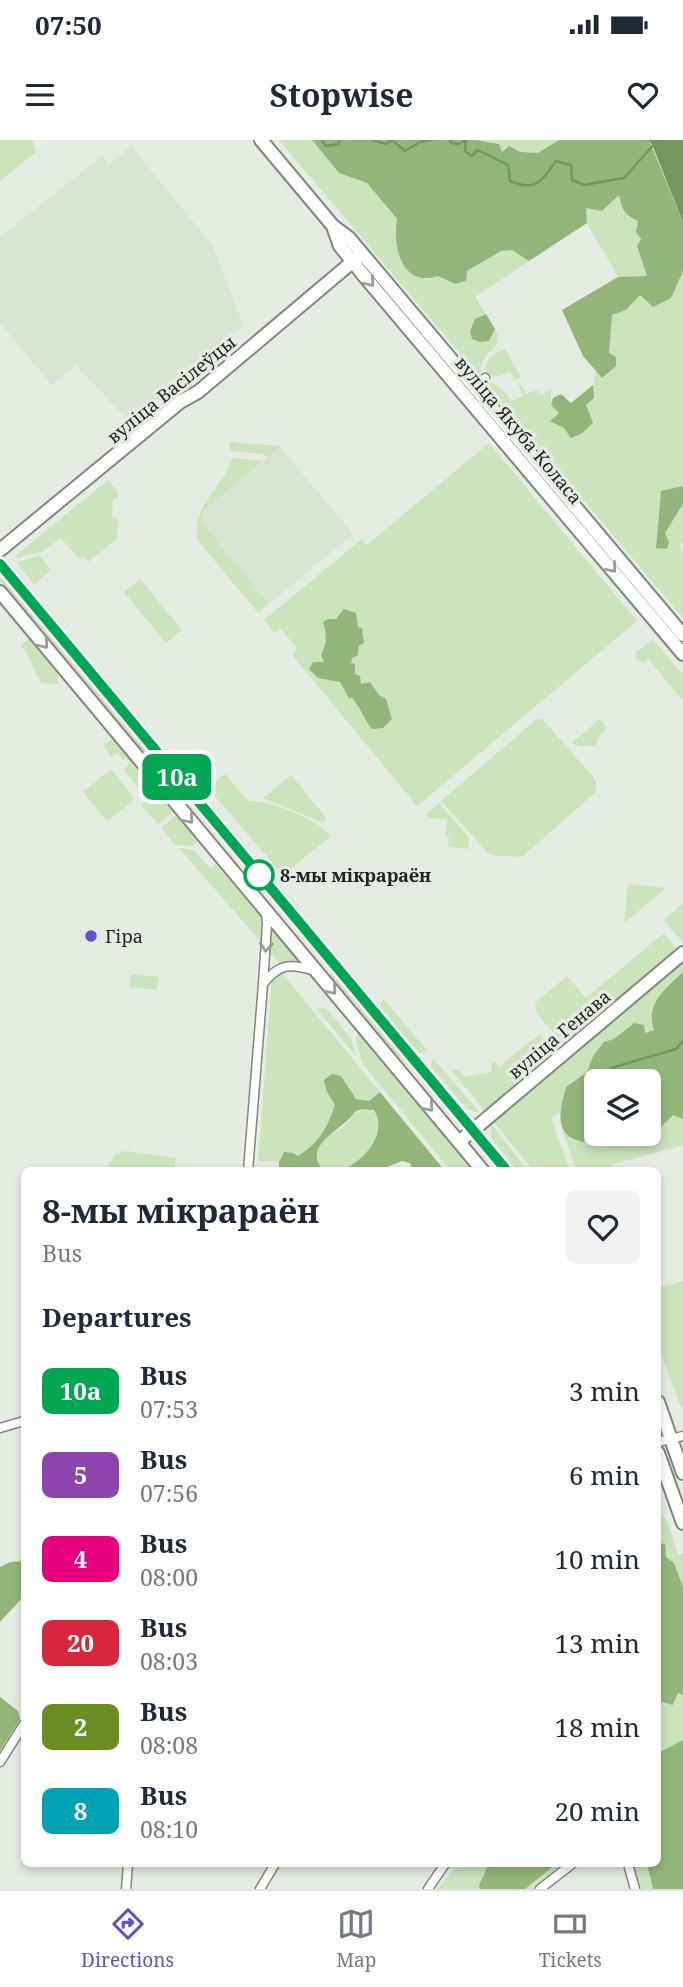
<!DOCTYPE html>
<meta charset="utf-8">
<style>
:root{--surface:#fff;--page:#f2f2f3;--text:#1f2937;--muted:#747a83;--line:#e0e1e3;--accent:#6052ca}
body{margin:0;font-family:"Noto Serif",serif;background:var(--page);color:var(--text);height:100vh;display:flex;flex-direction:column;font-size:26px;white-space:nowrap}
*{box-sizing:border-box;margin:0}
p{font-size:23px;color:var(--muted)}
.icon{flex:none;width:38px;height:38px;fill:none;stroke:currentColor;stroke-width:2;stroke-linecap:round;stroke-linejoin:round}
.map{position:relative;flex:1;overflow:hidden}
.panel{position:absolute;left:21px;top:1027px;width:640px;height:700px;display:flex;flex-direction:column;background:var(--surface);border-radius:10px;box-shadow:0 4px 10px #0003}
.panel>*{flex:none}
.badge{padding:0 14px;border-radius:10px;font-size:24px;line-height:46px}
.fabs{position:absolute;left:584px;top:929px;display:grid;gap:14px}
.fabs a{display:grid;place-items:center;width:77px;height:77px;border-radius:10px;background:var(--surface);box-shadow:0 4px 10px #0003;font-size:35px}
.map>.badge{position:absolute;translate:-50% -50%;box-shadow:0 0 0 4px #fff}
h2{padding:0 21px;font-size:26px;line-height:63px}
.round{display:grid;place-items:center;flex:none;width:74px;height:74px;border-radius:10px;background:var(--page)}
.summary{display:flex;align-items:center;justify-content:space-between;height:119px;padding:0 21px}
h1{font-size:33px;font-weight:700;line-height:52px}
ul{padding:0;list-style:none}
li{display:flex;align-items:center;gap:21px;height:84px;padding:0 21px}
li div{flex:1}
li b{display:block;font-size:26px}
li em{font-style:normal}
li .badge{min-width:77px;font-weight:700;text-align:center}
.status{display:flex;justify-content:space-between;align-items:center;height:49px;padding:0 35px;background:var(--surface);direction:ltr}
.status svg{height:19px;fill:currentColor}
header{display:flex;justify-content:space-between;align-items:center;height:91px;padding:0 21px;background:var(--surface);font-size:32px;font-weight:700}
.tabs{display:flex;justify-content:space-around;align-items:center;height:98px;border-top:2px solid var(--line);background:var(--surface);font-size:19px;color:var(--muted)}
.tabs a{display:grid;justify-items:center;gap:4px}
.tabs .current{color:var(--accent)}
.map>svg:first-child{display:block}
.built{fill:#d9e4d3}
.green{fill:#cbe4bc}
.forest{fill:#92b67a;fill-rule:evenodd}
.water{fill:#74975d}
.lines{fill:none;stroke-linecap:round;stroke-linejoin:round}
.stream{stroke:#74975d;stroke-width:2.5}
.street-casing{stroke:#81877e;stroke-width:11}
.secondary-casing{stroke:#81877e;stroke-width:16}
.street{stroke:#fff;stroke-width:8}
.secondary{stroke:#fff;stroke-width:12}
.oneway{stroke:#9a9c9a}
.line-casing{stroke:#fff;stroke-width:16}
.line{stroke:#00a651;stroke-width:10}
.stop-dot{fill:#fff;stroke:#00a651;stroke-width:3.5}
.poi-dot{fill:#6052ca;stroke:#e5ece2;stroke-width:2.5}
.labels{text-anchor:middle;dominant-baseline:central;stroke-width:7;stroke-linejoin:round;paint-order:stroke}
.street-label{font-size:18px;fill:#1f221e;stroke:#e5ece2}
.stop-label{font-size:18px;font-weight:bold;fill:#1f221e;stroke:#e5ece2;text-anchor:start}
.poi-label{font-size:18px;fill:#1f221e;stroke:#e5ece2;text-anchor:start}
</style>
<div class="status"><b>07:50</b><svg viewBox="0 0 49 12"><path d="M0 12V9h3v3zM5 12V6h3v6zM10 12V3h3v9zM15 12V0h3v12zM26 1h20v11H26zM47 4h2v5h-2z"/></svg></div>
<header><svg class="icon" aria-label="menu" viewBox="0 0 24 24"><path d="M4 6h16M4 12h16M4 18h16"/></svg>Stopwise<svg class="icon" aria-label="heart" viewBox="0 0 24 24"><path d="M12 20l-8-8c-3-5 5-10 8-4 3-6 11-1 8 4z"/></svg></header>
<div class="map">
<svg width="683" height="1749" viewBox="0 0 683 1749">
<rect width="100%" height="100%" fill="#e5ece2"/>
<path class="built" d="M 131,6 L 213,106 L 243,185 L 130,283 L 76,225 L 52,245 L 0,183 L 0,97 L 102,16 L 109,25 Z
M 280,307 L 353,394 L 269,464 L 199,380 L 204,370 Z"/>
<path class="green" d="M 0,0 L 33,0 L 36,12 L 0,41 Z
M 279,0 L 312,0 L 339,33 L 367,43 L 397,80 L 395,91 L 426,140 L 438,136 L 455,144 L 465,141 L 467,131 L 501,111 L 512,110 L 529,121 L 475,157 L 486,174 L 475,179 L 489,201 L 495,189 L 498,194 L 496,206 C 484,216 481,222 480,237 Z
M 476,0 L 559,0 L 538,13 L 502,12 L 499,4 Z
M 619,54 L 628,77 L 638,81 L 641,99 L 637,106 L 648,137 L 618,137 L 587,83 L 585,68 L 602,71 Z
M 683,131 L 683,346 L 661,351 L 656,407 L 667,409 L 669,402 L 665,393 L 683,364 L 683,400 L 680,404 L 683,414 L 683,478 L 484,242 C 497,242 504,251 512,261 L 523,256 L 518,243 L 520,243 L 526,254 L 537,250 L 541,255 L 551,249 L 551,265 L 559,273 L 550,281 L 594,258 L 593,245 L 596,231 L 602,238 L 609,213 L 611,175 L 626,170 L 640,154 L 671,158 Z
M 505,209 L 521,237 L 515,240 L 510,232 L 496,237 L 488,234 C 481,220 493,214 505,209 Z
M 229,302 L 279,306 L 280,307 L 268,317 L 263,314 L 231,311 Z
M 489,303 L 637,481 L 417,666 L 293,516 L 297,508 L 281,489 L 274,493 L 264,480 L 362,399 L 367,405 Z
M 232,318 L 263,321 L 204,370 L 200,380 L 269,464 L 258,473 L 199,402 C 187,369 225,347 232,318 Z
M 108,340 L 118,352 L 118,358 L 113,359 L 112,377 L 118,378 L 117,399 L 88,422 L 83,416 L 79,419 L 61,398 L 42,412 L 16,418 L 15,416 Z
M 40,416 L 51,430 L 34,444 L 16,422 Z
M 0,433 L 159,625 L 159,628 L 155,628 L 0,441 Z
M 140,439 L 182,490 L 166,503 L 124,452 Z
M 29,499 L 59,536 L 57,544 L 42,543 C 32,531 31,516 21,505 Z
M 653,499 L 683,535 L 683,561 L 648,519 L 643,523 L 636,519 L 636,512 Z
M 537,579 L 542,579 L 596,640 L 596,652 L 522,717 L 490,715 L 441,661 Z
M 600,579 L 607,588 L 597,599 L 597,606 L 579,606 L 572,603 Z
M 113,598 L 146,639 L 145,648 L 139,649 L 125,632 L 125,628 L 130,623 L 125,618 L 123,620 L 117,613 L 112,617 L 103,606 Z
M 111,629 L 133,657 L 132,662 L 109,680 L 105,679 L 83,652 Z
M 225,634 L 248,661 C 270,660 317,679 331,696 L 283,735 L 208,648 Z
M 291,635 L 327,679 L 322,682 L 263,658 Z
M 156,657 L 162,659 L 173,672 L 158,684 L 141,665 L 149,658 Z
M 439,663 L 469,698 L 468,709 L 448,707 L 449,697 L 445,696 L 447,679 L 429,678 L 426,674 Z
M 176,675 L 197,701 L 194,706 L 175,705 L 161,688 Z
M 179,708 L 194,710 L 211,729 L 216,724 L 262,779 L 262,803 Z
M 628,744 L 666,748 L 624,783 Z
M 683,763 L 683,803 L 664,780 Z
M 271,788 L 299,822 L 280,824 L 269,811 Z
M 664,793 L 677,810 L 565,905 L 537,874 L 535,863 L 567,836 L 586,858 Z
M 683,821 L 683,832 L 660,855 L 654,890 L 645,894 L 635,883 L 614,899 L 604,902 L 593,916 L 587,932 L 566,947 L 560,972 L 551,978 L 570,1031 L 534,1031 L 492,980 L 588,902 Z
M 280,831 L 380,952 L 369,961 L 356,959 L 341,936 L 326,950 L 335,965 C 327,988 319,1002 298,1016 L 284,1012 L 279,1022 L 258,1021 L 272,837 Z
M 332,832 L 445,967 L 444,968 L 409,926 L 394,913 L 329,835 Z
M 131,834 L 159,837 L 157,850 L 130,847 Z
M 383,858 L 428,911 L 419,913 L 380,866 Z
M 316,868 L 327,869 L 352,900 L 356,916 Z
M 359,894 L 474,1031 L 451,1031 L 362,923 L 355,897 Z
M 540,894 L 554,914 L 486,972 L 450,929 L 459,930 L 464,937 L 491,932 L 492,923 L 495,922 L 499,926 Z
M 433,918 L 480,973 L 467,969 L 431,926 Z
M 361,969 L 374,970 C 387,992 366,1019 346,1029 C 339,1032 331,1031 324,1031 C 302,1007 330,997 345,985 C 351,980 354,973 361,969 Z
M 673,975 L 683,979 L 683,1005 L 610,1025 L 611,1031 L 577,1031 L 562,990 L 572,1000 L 584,1002 L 585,993 C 617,1003 651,1001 673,975 Z
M 491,984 L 528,1031 L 517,1031 L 491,997 Z
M 125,1011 L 176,1018 L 174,1031 L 105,1031 L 115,1015 Z
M 683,1141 L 683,1273 L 658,1206 L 658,1148 Z
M 658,1371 L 668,1382 L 678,1415 L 683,1414 L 683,1447 L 674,1423 L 666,1417 L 658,1403 Z
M 679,1552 L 683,1555 L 683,1749 L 639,1749 L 632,1724 L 658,1724 L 658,1561 L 673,1565 Z
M 459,1724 L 565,1724 L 533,1749 L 437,1749 Z"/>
<path class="forest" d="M 312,0 L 476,0 L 499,4 L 502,12 L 509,6 L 520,12 L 538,13 L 559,0 L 649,0 L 683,82 L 683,131 L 671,158 L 653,167 L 640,155 L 626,170 L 612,175 L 609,213 L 616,217 L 616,226 L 602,238 L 583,216 L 562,170 L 618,137 L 647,136 L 637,106 L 641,99 L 636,92 L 638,81 C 624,75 622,69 619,55 L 602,71 L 586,68 L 587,83 L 529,121 L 512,110 L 501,111 L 467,131 L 466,141 L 455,144 L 438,136 C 403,148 392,108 397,79 L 367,43 L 339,33 Z
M 486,174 L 495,189 L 489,201 L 480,202 L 472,199 L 470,191 L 475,179 Z
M 593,245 L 594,258 L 586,265 L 593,283 L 581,294 L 571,298 L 564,288 L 550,281 L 559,273 L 551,265 L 553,258 L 561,254 L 571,263 Z
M 683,346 L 683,364 L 665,393 L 669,402 L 667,409 L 656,408 L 661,351 Z
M 344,469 L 356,473 L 358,487 L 362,488 L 364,503 L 359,506 L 358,515 L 352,518 L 351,523 L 355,524 L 355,534 L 360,536 L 361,544 L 370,542 L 379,555 L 386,559 L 392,579 L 383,588 L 372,589 C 364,579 361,568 352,558 L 349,558 L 340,542 L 318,538 L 309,529 L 313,522 L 324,522 L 321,515 C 327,503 327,494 323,482 L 328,479 L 336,479 Z
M 683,832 L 683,979 L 673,975 C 651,1001 617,1003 586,993 L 584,1002 C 552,997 560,970 566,947 L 587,932 L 593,916 L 604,902 L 614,899 L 634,883 L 644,885 L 645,893 L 654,890 C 645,864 665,849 683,832 ZM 597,942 L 649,942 L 649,994 L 597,994 Z
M 332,934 L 341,936 L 356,959 L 369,961 L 380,952 L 445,1031 L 413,1031 L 410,1023 L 402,1021 L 377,1031 L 340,1031 C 362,1023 389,994 374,970 L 361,969 L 355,972 C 342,991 300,1005 324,1031 L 279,1031 L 279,1022 L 284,1012 L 293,1013 L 298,1016 C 319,1003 327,988 335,965 L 326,950 L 324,940 Z
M 659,1403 L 665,1404 L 666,1417 L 674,1423 L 683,1447 L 683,1555 L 678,1553 L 673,1565 L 658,1561 Z
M 24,1421 L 24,1456 L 0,1482 L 0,1427 L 10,1422 Z
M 0,1557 L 18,1571 L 20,1579 L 0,1611 Z
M 683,1600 L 683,1749 L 653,1749 L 647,1724 L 658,1724 L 658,1613 Z
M 489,1724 L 556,1724 L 525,1749 L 480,1749 L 479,1745 Z"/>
<path class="water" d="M 649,0 L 683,0 L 683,82 L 653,7 Z"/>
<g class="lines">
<path class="stream" d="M 321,0 L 326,6 L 339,4 L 339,0
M 359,0 L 361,0
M 372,0 L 386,4 L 392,0 L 405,11 L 420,2 L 431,0
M 450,0 L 451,3 L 459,4 L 466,0 L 465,11 L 472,16 L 478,10 L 508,25 L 510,41 C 536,52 541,42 556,21 L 571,25 L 572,40 L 584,45 L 624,38 L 658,0
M 611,928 L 676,909 L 683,901"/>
<g class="street-casing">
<path id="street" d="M 474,247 L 485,238
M 263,844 C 279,823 291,823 315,831
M 248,1031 L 263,844 L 267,785 L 266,773
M 0,1288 L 24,1281
M 658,1302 L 683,1296
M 0,1622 L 24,1584
M 628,1724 L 635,1749
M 126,1749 L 128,1724
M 260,1749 L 275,1724
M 428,1749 L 445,1724
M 540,1749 L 572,1724"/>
</g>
<g class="secondary-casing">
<path id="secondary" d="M 261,0 L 333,86 L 349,98 L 683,495
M 333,86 L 340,106 L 365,137 L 683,514
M 0,410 L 180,262 L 198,252 L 357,118
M 0,424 L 507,1031
M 0,452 L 483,1031
M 459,1002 L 683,813
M 658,1262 L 683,1333
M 658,1313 L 683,1383"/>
</g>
<use href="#street" class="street"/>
<use href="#secondary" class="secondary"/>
</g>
<defs><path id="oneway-chevron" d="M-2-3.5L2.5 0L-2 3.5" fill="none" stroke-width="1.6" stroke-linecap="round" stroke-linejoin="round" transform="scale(1.75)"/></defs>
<g class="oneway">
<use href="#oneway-chevron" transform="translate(370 142) rotate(50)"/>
<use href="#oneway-chevron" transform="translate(612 428) rotate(50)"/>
<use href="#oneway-chevron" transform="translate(44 504) rotate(50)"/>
<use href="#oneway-chevron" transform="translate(189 679) rotate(50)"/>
<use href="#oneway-chevron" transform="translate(266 807) rotate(94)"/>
<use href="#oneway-chevron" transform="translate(332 850) rotate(50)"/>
<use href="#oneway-chevron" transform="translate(429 967) rotate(50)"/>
</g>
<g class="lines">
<g class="line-casing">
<path id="line" d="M 0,424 L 507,1031"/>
</g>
<use href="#line" class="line"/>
</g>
<circle class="stop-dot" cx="259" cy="735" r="14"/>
<circle class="poi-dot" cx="91" cy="796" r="7"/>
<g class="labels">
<g class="street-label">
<text transform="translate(171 249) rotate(-39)">вуліца Васілеўцы</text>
<text transform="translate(519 290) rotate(50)">вуліца Якуба Коласа</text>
<text transform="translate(559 894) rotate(-40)">вуліца Генава</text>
</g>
<g class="stop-label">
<text x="280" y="735">8-мы мікрараён</text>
</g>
<g class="poi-label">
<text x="105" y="796">Гіра</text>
</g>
</g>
</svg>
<div class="fabs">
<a><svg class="icon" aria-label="layers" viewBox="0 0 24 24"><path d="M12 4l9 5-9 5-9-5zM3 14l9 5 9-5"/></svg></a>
</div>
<b class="badge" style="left:177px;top:637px;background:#00a651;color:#fff">10а</b>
<section class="panel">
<div class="summary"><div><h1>8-мы мікрараён</h1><p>Bus</p></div><a class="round"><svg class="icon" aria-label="heart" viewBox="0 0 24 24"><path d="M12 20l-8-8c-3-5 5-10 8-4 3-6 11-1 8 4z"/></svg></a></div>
<h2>Departures</h2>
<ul>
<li><span class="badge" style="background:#00a651;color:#fff">10а</span><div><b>Bus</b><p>07:53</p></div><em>3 min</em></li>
<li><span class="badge" style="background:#8e44ad;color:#fff">5</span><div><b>Bus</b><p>07:56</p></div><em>6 min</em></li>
<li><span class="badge" style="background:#e6007e;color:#fff">4</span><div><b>Bus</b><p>08:00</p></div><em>10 min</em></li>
<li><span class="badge" style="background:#d7263d;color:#fff">20</span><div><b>Bus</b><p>08:03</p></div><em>13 min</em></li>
<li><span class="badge" style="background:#6b8e23;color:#fff">2</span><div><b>Bus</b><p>08:08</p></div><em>18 min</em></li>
<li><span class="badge" style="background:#00a3b4;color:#fff">8</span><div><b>Bus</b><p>08:10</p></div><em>20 min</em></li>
</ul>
</section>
</div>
<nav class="tabs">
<a class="current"><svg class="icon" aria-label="directions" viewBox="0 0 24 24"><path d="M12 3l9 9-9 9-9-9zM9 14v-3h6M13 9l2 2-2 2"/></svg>Directions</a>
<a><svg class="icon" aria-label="map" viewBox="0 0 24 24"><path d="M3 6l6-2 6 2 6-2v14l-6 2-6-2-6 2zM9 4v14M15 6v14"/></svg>Map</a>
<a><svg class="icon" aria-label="tickets" viewBox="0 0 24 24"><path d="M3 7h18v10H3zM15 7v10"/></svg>Tickets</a>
</nav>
